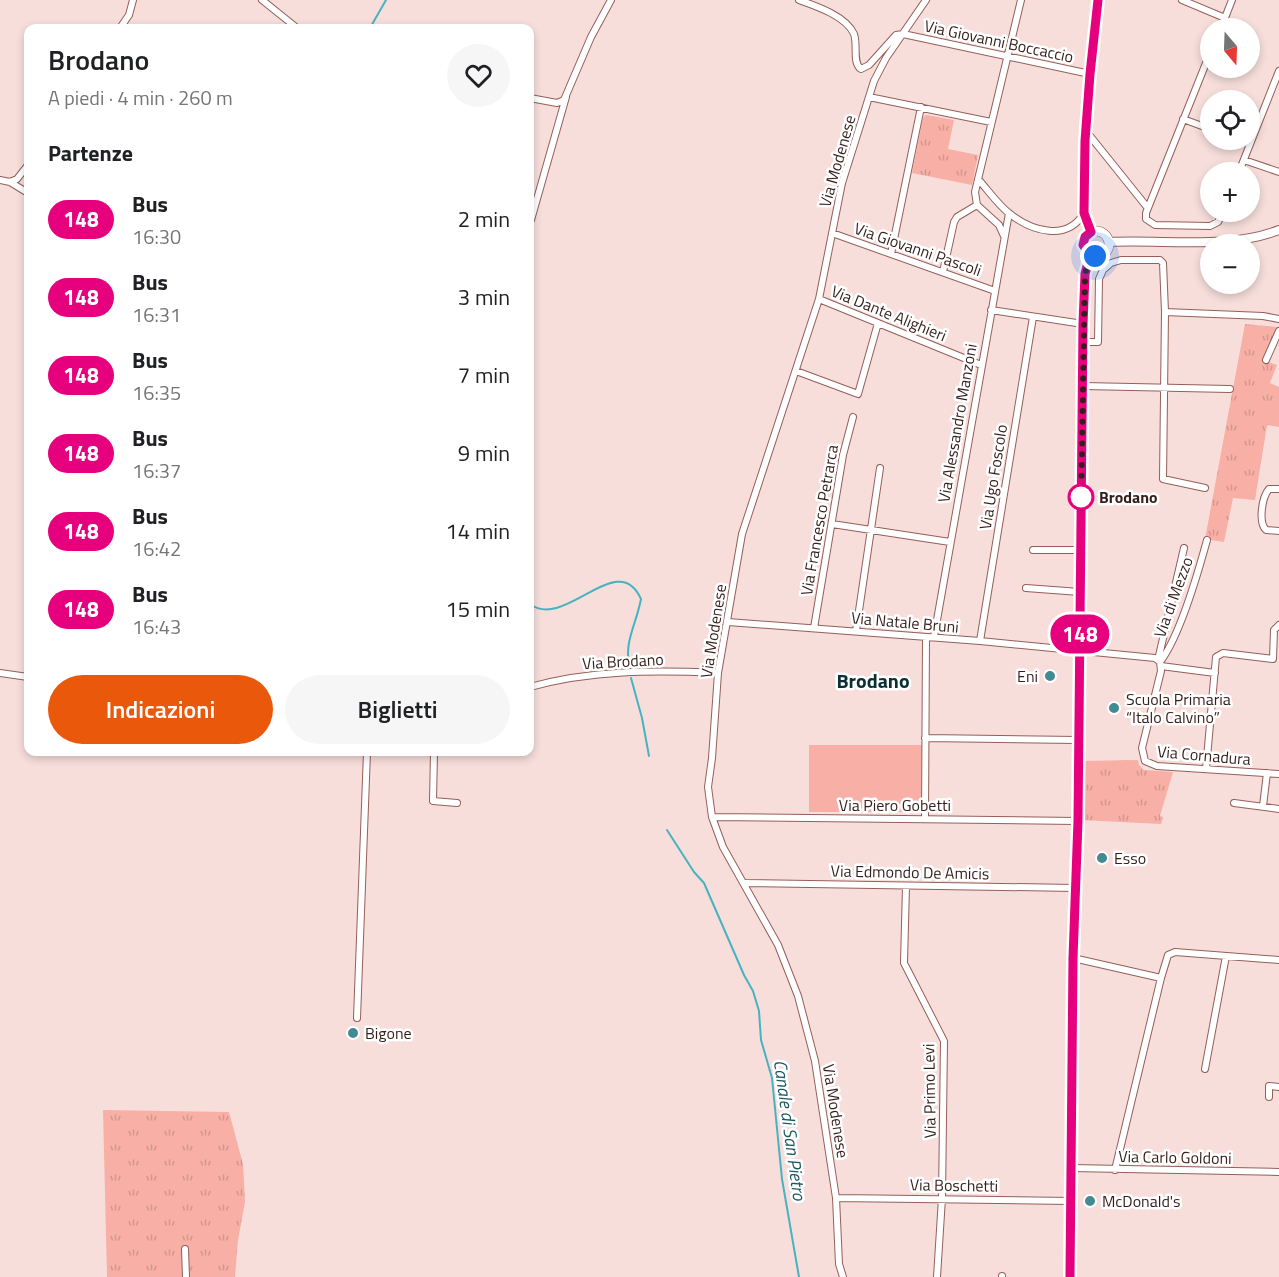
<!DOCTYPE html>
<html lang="it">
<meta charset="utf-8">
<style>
:root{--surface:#fff;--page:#f6f6f6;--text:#202124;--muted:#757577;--accent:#ea580c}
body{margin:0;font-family:"Titillium Web",sans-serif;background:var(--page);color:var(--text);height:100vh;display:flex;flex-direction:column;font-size:22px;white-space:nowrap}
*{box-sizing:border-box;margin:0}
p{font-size:20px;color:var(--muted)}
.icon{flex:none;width:33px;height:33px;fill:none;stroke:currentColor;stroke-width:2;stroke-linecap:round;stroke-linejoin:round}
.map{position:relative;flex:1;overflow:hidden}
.drawer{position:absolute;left:24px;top:24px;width:510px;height:732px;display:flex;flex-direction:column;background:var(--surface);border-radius:12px;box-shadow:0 3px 9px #0003}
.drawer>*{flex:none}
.badge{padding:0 12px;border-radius:20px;font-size:21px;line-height:39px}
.needle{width:39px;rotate:161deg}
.fabs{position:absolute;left:1200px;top:18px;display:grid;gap:12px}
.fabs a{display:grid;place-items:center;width:60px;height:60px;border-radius:50%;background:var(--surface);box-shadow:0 3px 9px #0003;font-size:30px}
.you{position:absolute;width:30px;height:30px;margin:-15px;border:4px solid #fff;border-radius:50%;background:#1a73e8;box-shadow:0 0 0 9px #1a73e833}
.map>.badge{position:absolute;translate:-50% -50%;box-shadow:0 0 0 3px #fff}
h2{padding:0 24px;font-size:22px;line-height:54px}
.round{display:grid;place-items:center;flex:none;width:63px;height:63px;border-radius:32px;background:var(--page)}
.overview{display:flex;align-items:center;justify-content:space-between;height:102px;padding:0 24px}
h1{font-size:28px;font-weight:600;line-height:45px}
.button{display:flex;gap:12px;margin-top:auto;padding:12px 24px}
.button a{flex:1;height:69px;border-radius:36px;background:var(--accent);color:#fff;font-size:24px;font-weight:600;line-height:69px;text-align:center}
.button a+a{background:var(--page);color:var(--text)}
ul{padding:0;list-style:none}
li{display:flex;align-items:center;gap:18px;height:78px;padding:0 24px}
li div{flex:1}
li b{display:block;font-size:22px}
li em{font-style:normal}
li .badge{min-width:66px;font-weight:700;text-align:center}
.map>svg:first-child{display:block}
.grass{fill:url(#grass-tufts)}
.pitch{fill:#f7afa6}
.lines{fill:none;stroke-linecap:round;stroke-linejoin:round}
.stream{stroke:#47b3c0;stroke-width:2}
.street-casing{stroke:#945f59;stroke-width:8}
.secondary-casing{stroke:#945f59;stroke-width:10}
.primary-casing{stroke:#945f59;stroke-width:10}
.street{stroke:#fff;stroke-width:6}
.secondary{stroke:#fff;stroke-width:8}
.primary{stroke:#fff;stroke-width:9}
.line-casing{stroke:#fff;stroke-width:14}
.line{stroke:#e6007e;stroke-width:9}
.walk{stroke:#351f1c;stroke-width:6;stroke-dasharray:0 10.8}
.stop-dot{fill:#fff;stroke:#e6007e;stroke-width:3}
.poi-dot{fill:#438a93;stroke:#fff;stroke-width:2}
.labels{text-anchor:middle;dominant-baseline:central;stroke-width:5;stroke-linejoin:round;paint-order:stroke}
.street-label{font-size:16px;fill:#351f1c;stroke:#fff}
.stop-label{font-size:16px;font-weight:bold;fill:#351f1c;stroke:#fff;text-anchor:start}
.poi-label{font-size:16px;fill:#351f1c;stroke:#fff;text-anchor:start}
.water-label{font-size:18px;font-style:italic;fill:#1b575f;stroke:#fff}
.quarter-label{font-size:20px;font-weight:bold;fill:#0b2f33;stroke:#fff}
</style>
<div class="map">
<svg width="1279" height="1277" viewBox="0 0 1279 1277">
<defs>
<pattern id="grass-tufts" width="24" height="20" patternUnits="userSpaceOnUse" patternTransform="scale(1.5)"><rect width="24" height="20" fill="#f7afa6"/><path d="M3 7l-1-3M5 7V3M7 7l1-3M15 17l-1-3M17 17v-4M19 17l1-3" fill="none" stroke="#d4968e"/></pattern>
</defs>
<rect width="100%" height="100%" fill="#f7dedb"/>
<path class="grass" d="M 926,115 L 954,120 L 948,149 L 978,155 L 972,185 L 912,173 L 923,118 Z
M 1245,324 L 1277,327 L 1263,360 L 1277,365 L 1270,383 L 1279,387 L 1279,427 L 1267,425 L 1255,500 L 1233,498 L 1224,542 L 1205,539 Z
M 1138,760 L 1139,765 L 1144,770 L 1173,772 L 1160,816 L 1163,817 L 1161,824 L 1081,820 L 1082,761 Z
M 103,1110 L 229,1112 L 243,1164 L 245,1202 L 238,1240 L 235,1277 L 107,1277 Z"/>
<path class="pitch" d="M 809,745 L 922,745 L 921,810 L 919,812 L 809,812 Z"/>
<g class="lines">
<path class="stream" d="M 370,28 L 386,0
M 530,604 C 565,631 618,547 641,599 C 636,626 623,642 630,670
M 631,678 L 642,718 L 649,756
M 667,830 L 694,872 L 704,883 L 744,975 L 753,991 L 759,1011 L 761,1040 L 772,1078 L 782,1179 L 799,1277"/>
<g class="street-casing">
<path id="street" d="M 262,0 L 297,28
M 799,0 C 816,6 846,16 854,34 C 858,45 852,63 861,69 L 869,65 L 896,35 L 903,34 L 1090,74
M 1182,0 L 1225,18
M 120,28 L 129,15 L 133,0
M 1221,28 L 1232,0
M 1210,53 L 1146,213 L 1146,219 L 1155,225 L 1210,226 L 1218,222 L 1223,212
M 869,97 L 991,122
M 530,98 L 557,103 L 564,100 L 591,37 L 611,0
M 1183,119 L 1210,129
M 1086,131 L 1147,207
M 1238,140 L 1250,144
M 1244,160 L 1279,172
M 1239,172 L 1279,71
M 978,179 C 988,190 998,205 1010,214 C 1032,231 1067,242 1084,213
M 0,180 L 10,182 L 17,179 L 28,165
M 10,182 L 28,193
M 530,220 L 531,220 L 566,97
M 832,233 L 995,291
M 1004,236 L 999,225 L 977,205 L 975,192 L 1021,0
M 891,254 L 921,107
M 943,272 L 954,222 L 957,217 L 977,205
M 819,299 L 981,365
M 991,310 L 1083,324
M 1165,312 L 1263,316 L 1279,319
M 1084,342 L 1098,342 L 1099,279 L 1103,270 L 1111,263 L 1121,260 L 1160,260 L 1163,263 L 1165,312 L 1163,479 L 1205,488
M 1266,360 L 1279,331
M 796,371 L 858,394 L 878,323
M 1083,386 L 1230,389
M 1279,489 L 1269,489 C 1262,497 1258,522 1266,530 L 1279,531
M 832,524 L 950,542
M 1033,550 L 1081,550
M 1026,588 L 1080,592
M 728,622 L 980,641 L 1155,658 L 1160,662 L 1161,671 L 1142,748 L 1145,761 L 1157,766 L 1279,774
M 814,628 L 843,455 L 853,417
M 856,631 L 880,468
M 934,637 L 1009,213
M 980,641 L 1033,317
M 1158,660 L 1184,548
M 1160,662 C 1180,636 1198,573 1207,540
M 1161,666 L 1215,673
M 0,673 L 28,677
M 530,687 C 591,670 654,670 718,673
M 925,738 L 1078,740
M 434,752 L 433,801 L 457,803
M 1206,769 L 1216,657 L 1223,653 L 1273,659 L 1274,630 L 1279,625
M 1234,803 L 1279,809
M 1263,806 L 1267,773
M 712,817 L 1078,821
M 925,818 L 926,637
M 745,883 L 1075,888
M 906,886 L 904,963 L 944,1041 L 942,1198 L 937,1277
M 1073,958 L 1161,978
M 357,1018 L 367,752
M 1205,1069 L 1226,956
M 1269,1097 L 1269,1086 L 1279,1087
M 1071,1168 L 1279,1172
M 1115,1170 L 1161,978 L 1168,955 L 1175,952 L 1279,960
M 836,1198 L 1071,1201
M 185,1249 L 186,1277
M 843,1277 L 839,1264 L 836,1198 L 815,1061 L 798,996 L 778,945 L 723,847 L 712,817 L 708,787 L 712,758 L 718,673 L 742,534 L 819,299 L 842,183 L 874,81 L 886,58 L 926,0
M 1002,1277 L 1002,1276"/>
</g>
<g class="secondary-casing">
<path id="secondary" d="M 1109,242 C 1163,239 1229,250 1279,230"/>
</g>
<g class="primary-casing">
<path id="primary" d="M1083 244a13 13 0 1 1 26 0a13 13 0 1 1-26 0Z
M 1091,232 L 1084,213 L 1085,141 L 1090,74 L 1098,0
M 1070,1277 L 1073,958 L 1078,821 L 1083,324 L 1085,275 L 1090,255"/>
</g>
<use href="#street" class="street"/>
<use href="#secondary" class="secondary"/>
<use href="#primary" class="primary"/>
</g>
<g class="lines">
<g class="line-casing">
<path id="line" d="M 1070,1277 L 1073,958 L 1078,821 L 1083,324 L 1085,274 L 1090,255 L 1083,245 L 1085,237 L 1091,232 L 1084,213 L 1085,141 L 1090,74 L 1098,0"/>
</g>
<use href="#line" class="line"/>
<path class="walk" d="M 1081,497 L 1081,508 L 1085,274 L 1090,255 L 1095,256"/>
</g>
<circle class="stop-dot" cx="1081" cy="497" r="12"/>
<g class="poi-dot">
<circle cx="1050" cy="676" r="6"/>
<circle cx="1114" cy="708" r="6"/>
<circle cx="1102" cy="858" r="6"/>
<circle cx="353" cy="1033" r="6"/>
<circle cx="1090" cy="1201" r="6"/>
</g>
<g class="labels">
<g class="street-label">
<text transform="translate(999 41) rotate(12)">Via Giovanni Boccaccio</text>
<text transform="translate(837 161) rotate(-74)">Via Modenese</text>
<text transform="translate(918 249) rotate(19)">Via Giovanni Pascoli</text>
<text transform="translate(889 313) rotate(22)">Via Dante Alighieri</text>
<text transform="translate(957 423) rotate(-80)">Via Alessandro Manzoni</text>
<text transform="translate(993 477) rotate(-81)">Via Ugo Foscolo</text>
<text transform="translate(819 520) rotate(-80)">Via Francesco Petrarca</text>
<text transform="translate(1173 597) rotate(-70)">Via di Mezzo</text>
<text transform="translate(905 622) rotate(5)">Via Natale Bruni</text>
<text transform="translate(713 631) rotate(-81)">Via Modenese</text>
<text transform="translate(623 661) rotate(-3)">Via Brodano</text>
<text transform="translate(1204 755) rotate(5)">Via Cornadura</text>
<text x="895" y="805">Via Piero Gobetti</text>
<text transform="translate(910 872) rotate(1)">Via Edmondo De Amicis</text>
<text transform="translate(929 1091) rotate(-91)">Via Primo Levi</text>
<text transform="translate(836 1111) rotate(81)">Via Modenese</text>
<text transform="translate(1175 1157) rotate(1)">Via Carlo Goldoni</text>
<text transform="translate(954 1185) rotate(1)">Via Boschetti</text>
</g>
<g class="stop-label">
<text x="1099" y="497">Brodano</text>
</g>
<g class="poi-label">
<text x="1038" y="676" text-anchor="end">Eni</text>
<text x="1126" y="699">Scuola Primaria<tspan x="1126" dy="18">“Italo Calvino”</tspan></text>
<text x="1114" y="858">Esso</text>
<text x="365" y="1033">Bigone</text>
<text x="1102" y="1201">McDonald's</text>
</g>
<g class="water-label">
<text transform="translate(790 1130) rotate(82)">Canale di San Pietro</text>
</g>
<g class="quarter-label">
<text x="873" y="680">Brodano</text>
</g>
</g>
</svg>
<div class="fabs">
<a><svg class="needle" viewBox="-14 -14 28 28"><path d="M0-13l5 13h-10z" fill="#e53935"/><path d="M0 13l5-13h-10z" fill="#757577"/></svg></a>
<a><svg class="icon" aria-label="locate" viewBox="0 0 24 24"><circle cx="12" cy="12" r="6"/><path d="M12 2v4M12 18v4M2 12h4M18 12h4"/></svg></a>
<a>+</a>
<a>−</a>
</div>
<div class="you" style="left:1095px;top:256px"></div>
<b class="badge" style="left:1080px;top:634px;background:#e6007e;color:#fff">148</b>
<section class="drawer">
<div class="overview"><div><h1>Brodano</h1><p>A piedi · 4 min · 260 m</p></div><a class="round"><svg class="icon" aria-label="heart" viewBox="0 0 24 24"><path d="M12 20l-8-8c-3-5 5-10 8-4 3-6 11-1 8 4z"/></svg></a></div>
<h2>Partenze</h2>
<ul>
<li><span class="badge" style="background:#e6007e;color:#fff">148</span><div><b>Bus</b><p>16:30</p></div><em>2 min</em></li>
<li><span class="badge" style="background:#e6007e;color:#fff">148</span><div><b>Bus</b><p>16:31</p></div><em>3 min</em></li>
<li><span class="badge" style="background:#e6007e;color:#fff">148</span><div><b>Bus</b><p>16:35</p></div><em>7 min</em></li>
<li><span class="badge" style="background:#e6007e;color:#fff">148</span><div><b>Bus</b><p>16:37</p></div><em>9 min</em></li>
<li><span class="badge" style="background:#e6007e;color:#fff">148</span><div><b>Bus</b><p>16:42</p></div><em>14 min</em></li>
<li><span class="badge" style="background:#e6007e;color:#fff">148</span><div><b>Bus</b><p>16:43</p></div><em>15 min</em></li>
</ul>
<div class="button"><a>Indicazioni</a><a>Biglietti</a></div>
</section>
</div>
